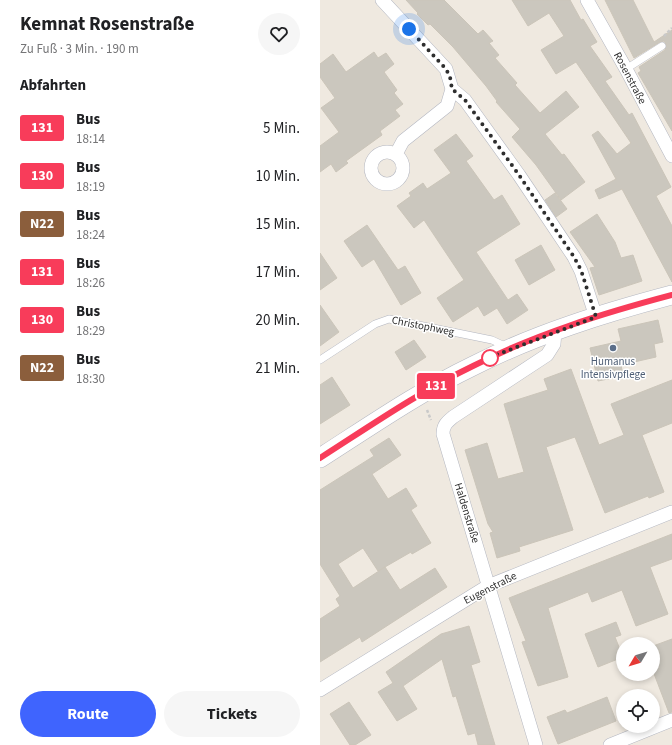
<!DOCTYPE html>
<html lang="de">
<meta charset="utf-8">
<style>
:root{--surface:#fff;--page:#f6f6f6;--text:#202124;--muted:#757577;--accent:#3f64fe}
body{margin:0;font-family:"Source Sans 3",sans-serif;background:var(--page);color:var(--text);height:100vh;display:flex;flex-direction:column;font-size:15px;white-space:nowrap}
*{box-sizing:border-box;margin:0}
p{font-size:13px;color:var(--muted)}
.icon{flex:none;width:22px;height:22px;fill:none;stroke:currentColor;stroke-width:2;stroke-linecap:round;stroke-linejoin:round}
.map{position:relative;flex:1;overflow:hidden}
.side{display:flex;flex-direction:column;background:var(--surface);width:320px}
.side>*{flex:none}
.badge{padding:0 8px;border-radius:3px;font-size:14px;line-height:26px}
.needle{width:26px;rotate:232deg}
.buttons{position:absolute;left:296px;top:637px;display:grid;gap:8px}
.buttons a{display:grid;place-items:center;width:44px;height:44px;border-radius:50%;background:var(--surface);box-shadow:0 2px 6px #0003;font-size:20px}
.you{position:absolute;width:20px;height:20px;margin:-10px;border:3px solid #fff;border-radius:50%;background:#1a73e8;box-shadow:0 0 0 6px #1a73e833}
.map>.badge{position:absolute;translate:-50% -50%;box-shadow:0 0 0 2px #fff}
h2{padding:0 20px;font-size:15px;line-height:36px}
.round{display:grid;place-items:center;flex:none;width:42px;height:42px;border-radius:21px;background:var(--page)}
.headline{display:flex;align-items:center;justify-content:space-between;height:68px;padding:0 20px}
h1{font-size:19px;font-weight:700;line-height:30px}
.action{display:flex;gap:8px;margin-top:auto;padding:8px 20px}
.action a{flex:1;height:46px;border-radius:24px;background:var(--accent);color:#fff;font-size:16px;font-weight:700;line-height:46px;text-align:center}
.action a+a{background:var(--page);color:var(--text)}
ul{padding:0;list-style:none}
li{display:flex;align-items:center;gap:12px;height:48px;padding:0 20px}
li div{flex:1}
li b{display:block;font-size:15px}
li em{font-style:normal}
li .badge{min-width:44px;font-weight:700;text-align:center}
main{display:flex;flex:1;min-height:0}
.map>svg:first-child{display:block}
.building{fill:#cbc7be;stroke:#cbc5b9}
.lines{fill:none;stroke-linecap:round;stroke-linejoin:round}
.service-casing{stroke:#b4b7c1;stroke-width:8}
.minor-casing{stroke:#b4b7c1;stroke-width:14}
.secondary-casing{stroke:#b4b7c1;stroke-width:20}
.path{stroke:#c9c9c9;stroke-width:2.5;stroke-dasharray:3 2;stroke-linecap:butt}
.service{stroke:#fff;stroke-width:7}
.minor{stroke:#fff;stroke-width:13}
.secondary{stroke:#fff;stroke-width:19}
.line-casing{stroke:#fff;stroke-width:9}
.line{stroke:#f83c5a;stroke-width:6}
.walk{stroke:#2e2e2e;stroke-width:4;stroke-dasharray:0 7.2}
.service-dot{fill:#5c6f8a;stroke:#fff;stroke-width:1.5}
.stop-dot{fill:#fff;stroke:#f83c5a;stroke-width:2}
.labels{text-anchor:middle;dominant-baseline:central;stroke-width:3;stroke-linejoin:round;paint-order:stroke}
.street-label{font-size:11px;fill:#2e2e2e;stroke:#fff}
.service-label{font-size:11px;fill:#4e5e75;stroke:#fff}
</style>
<main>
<section class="side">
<div class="headline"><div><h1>Kemnat Rosenstraße</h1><p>Zu Fuß · 3 Min. · 190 m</p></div><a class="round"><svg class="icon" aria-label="heart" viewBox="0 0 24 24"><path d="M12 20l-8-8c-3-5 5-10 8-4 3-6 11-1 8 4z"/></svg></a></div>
<h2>Abfahrten</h2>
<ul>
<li><span class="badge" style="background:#f83c5a;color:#fff">131</span><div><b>Bus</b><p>18:14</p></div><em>5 Min.</em></li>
<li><span class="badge" style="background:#f83c5a;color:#fff">130</span><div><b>Bus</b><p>18:19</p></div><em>10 Min.</em></li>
<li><span class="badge" style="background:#8b5e3c;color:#fff">N22</span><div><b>Bus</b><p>18:24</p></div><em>15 Min.</em></li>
<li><span class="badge" style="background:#f83c5a;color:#fff">131</span><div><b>Bus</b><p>18:26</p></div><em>17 Min.</em></li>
<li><span class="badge" style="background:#f83c5a;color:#fff">130</span><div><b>Bus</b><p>18:29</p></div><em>20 Min.</em></li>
<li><span class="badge" style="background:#8b5e3c;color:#fff">N22</span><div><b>Bus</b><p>18:30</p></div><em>21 Min.</em></li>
</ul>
<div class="action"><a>Route</a><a>Tickets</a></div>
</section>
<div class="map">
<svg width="352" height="745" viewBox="0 0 352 745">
<rect width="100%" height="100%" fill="#efe9e0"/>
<path class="building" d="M 86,0 L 124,0 L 158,34 L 163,30 L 173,41 L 169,43 L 179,55 L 175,58 L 197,83 L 195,85 L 220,113 L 246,91 L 259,107 L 225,134 L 242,155 L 244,154 L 265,182 L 241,200 L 216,165 L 192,137 L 200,129 L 176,102 L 177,101 L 166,86 L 133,47 L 110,24 L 108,25 L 97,14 L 98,13 Z
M 192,0 L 250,0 L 261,20 L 263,19 L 277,42 L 270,46 L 292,77 L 285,81 L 309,115 L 312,113 L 351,187 L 336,196 L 352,226 L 352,282 L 302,189 L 279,199 L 275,190 L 296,179 L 272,135 L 278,131 L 297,154 L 311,143 L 256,62 L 236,74 L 221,50 L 244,36 L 229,13 L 208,26 Z
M 285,0 L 313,0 L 334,42 L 352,30 L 352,131 L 318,73 L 321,71 L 319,67 L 345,50 L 346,44 L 344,41 L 340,42 L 314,58 Z
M 54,52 L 58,58 L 66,53 L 74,64 L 64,72 L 77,90 L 74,93 L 83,104 L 75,110 L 80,116 L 60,131 L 62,135 L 26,161 L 28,163 L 16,172 L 11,164 L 0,172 L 0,146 L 19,132 L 1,108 L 15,98 L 0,77 L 0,64 L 13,54 L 26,72 Z
M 136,134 L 153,156 L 146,161 L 174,200 L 182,195 L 200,224 L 156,252 L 188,300 L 197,294 L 208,310 L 187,324 L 177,308 L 164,316 L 158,306 L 133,322 L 117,298 L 144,280 L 104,220 L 94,228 L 77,206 L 91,196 L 89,193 L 103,183 L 107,189 L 131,173 L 114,150 Z
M 235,193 L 247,209 L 236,217 L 225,200 Z
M 277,214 L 295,242 L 301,258 L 313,255 L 322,281 L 279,295 L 270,268 L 275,267 L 250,232 Z
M 47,225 L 78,270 L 85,266 L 101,293 L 81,305 L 54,259 L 42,267 L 24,241 Z
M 221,245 L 235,270 L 209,285 L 195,260 Z
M 0,253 L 17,278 L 0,290 Z
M 0,305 L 19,332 L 0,346 Z
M 338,320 L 343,342 L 334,344 L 336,357 L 301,365 L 303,376 L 278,381 L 270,348 L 301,341 L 298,329 Z
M 94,340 L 106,357 L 86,370 L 75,352 Z
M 251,369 L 279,445 L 304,435 L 291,404 L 352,380 L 352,423 L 322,435 L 344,492 L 329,498 L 328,496 L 285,513 L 255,437 L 226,447 L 253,530 L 199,547 L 200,551 L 177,558 L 170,533 L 173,532 L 168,524 L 145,450 L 167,443 L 178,479 L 204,472 L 184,404 L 228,390 L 224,379 Z
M 12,377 L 30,405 L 0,424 L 0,385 Z
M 69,438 L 81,455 L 52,474 L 68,499 L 86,488 L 97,506 L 91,510 L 111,543 L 92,554 L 91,552 L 58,571 L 43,548 L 18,564 L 33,588 L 65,567 L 80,590 L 115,568 L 127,587 L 42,642 L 40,637 L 0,662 L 0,619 L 20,606 L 16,599 L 20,596 L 0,564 L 0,490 L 54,456 L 50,450 Z
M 352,534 L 352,559 L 330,567 L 348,614 L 316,626 L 302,590 L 272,602 L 268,592 L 228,608 L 248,677 L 218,686 L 202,642 L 206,641 L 189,598 Z
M 296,622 L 301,635 L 295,637 L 303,657 L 278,667 L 265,634 Z
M 149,626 L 160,662 L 151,665 L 175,745 L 158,745 L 155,733 L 148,735 L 136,696 L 133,697 L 122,659 L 83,686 L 97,709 L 77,721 L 58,692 L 73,683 L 66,672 L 121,634 Z
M 352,639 L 352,712 L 349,713 L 333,671 L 333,646 Z
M 287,697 L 296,721 L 238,744 L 227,717 L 245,710 L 247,713 Z
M 29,702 L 51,735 L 35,745 L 30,745 L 10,714 Z"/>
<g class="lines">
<g class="service-casing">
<path id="service" d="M 306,69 L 342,46
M 0,360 L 55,324 L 69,319 L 172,340 L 187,347"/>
</g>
<g class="minor-casing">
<path id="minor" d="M 62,0 L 126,69 L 132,89 L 127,106 L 83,141 L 76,154
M 267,0 L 306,69 L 352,156
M 132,89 L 145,100 L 199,175 L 254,257 L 261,271 L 276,317
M51 168a16 16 0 1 1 32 0a16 16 0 1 1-32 0Z
M 0,690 L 168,586 L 352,512
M 216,745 L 123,434 C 123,425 127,422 133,417 L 227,355 L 234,344 L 235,332
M 290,745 L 352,720"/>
</g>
<g class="secondary-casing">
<path id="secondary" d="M 0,458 C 50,426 99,392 153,366 C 216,334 284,313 352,295"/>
</g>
<path class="path" d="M 344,36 L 352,28
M 107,410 L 111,420"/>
<use href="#service" class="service"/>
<use href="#minor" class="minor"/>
<use href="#secondary" class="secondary"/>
</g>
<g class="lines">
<g class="line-casing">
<path id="line" d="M 0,458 C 50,426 99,392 153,366 C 216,334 284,313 352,295"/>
</g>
<use href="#line" class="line"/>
<path class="walk" d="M 89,29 L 126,69 L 130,77 L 132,89 L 145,100 L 199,175 L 254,257 L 261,270 L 276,317 L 168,358 L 170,358"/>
</g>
<circle class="service-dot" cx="293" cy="348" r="4"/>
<circle class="stop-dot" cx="170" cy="358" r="8"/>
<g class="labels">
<g class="street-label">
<text transform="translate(310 78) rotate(62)">Rosenstraße</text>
<text transform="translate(103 326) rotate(11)">Christophweg</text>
<text transform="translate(147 513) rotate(73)">Haldenstraße</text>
<text transform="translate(170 588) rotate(-27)">Eugenstraße</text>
</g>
<g class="service-label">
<text x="293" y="361">Humanus<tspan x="293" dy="13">Intensivpflege</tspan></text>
</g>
</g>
</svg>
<div class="buttons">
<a><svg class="needle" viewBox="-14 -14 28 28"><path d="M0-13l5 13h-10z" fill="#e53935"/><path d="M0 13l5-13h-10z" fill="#757577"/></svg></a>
<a><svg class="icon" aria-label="locate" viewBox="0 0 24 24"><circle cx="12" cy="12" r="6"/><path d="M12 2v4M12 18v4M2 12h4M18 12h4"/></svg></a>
</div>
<div class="you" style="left:89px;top:29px"></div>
<b class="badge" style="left:116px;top:386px;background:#f83c5a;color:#fff">131</b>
</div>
</main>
